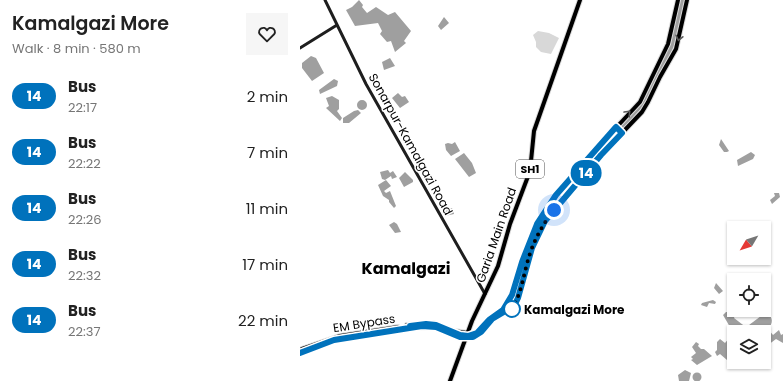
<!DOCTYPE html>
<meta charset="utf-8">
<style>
:root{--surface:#fff;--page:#f6f6f6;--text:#222;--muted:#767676}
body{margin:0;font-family:Poppins,sans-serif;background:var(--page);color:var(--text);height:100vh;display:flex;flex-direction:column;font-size:15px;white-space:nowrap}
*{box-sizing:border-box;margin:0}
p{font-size:13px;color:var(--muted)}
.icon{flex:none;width:22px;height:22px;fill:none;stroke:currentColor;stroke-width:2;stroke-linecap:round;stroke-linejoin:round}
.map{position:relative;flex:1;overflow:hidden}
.details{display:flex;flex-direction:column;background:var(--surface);width:300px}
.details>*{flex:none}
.badge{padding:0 8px;border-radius:13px;font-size:14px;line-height:26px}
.needle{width:26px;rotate:231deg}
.controls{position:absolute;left:427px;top:221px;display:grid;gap:8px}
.controls a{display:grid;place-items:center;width:44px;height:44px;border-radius:0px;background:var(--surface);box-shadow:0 1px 3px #0004;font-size:20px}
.you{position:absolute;width:20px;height:20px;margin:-10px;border:3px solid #fff;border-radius:50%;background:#1a73e8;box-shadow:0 0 0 6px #1a73e833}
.map>.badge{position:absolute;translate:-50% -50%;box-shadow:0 0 0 2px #fff}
.round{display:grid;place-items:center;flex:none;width:42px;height:42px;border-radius:0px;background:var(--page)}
.head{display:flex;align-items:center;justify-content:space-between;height:68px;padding:0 12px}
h1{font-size:19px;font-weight:600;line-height:30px}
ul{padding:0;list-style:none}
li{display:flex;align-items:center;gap:12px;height:56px;padding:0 12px}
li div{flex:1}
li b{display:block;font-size:15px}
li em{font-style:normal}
li .badge{min-width:44px;font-weight:700;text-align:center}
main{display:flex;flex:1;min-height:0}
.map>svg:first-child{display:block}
.green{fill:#d8d8d8}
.water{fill:#9f9f9f}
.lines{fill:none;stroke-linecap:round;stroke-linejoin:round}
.primary-casing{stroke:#dbdbdb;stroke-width:6}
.secondary{stroke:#1e1e1e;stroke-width:3}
.primary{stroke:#000;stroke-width:4}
.primary-bridge-casing{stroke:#dbdbdb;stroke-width:6;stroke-linecap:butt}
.primary-bridge{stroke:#000;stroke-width:4}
.oneway{stroke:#595959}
.line-casing{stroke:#fff;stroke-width:9}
.line{stroke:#0072bc;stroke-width:6}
.walk{stroke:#000;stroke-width:4;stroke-dasharray:0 7.2}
.stop-dot{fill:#fff;stroke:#0072bc;stroke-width:2}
.labels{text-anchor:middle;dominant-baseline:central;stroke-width:3;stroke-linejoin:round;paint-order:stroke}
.shield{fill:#fff;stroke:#4c4c4c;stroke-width:1}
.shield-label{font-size:11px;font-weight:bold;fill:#000}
.street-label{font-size:12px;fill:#000;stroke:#fff}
.stop-label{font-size:12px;font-weight:bold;fill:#000;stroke:#fff;text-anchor:start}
.district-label{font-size:16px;font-weight:bold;fill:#000;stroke:#fff}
</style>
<main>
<section class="details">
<div class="head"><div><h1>Kamalgazi More</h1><p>Walk · 8 min · 580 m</p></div><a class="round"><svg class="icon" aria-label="heart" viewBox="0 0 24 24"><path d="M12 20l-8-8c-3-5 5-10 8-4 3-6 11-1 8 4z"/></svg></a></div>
<ul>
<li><span class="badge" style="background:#0072bc;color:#fff">14</span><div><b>Bus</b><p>22:17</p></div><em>2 min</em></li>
<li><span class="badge" style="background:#0072bc;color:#fff">14</span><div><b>Bus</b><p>22:22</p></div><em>7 min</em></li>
<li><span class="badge" style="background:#0072bc;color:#fff">14</span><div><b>Bus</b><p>22:26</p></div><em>11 min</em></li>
<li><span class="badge" style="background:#0072bc;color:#fff">14</span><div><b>Bus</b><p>22:32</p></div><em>17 min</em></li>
<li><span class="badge" style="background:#0072bc;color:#fff">14</span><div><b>Bus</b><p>22:37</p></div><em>22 min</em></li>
</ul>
</section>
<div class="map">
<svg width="483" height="381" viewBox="0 0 483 381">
<rect width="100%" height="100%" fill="#fff"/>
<path class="green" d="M 238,31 L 249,33 L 259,38 L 251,54 L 241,52 L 236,47 L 236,42 L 233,35 Z"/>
<path class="water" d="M 59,0 L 63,5 L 62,7 L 67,13 L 76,7 L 88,15 L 95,12 L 111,31 L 104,41 L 106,43 L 95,52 L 91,41 L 87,42 L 80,34 L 82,31 L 78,23 L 55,26 L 46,10 L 52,7 Z
M 379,0 L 385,0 L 377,40 L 347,102 L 302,152 L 241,228 L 216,300 L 211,308 L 208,306 L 232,239 L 249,207 L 286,161 L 335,110 L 365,53 Z
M 144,17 L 149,23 L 141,30 L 138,26 Z
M 11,56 L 16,58 L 24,73 L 12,81 L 2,68 L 2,63 Z
M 90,58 L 95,66 L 84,70 L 82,62 Z
M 34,79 L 38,81 L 37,86 L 20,94 L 19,90 Z
M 98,93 L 102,97 L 105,96 L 109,102 L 100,108 L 92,98 Z
M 32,96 L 39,100 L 39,109 L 37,111 L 42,118 L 40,121 L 26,108 L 29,106 L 26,98 Z
M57 105a5 5 0 1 1 10 0a5 5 0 1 1-10 0Z
M 58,110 L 61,113 L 49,123 L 43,123 L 43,118 L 54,111 Z
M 421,139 L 429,151 L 427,152 L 424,152 L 419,145 Z
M 155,142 L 160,151 L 151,156 L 146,150 L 145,144 L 148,143 L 152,144 Z
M 451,152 L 455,155 L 453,159 L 438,166 L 437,160 Z
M 164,153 L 172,163 L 176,173 L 169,177 L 155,159 Z
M 88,170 L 90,173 L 93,171 L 97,177 L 92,179 L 91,176 L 85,180 L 82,179 L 80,172 Z
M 105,172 L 113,180 L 113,182 L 104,187 L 99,178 Z
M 86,180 L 91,186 L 84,191 L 86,193 L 90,191 L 96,206 L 94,208 L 89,202 L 89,200 L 83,196 L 78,185 Z
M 474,193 L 479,193 L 480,197 L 472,204 L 470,200 L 475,196 Z
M 151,208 L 153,209 L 154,214 L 145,216 L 144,212 Z
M 94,222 L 97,224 L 101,232 L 95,233 L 89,225 Z
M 416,283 L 423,291 L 419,294 L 414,288 Z
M 413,300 L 416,302 L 415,304 L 409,303 L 407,307 L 401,305 L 402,303 Z
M 463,310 C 472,315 475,321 468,329 L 473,335 L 479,330 L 481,335 L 483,334 L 483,343 L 476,339 L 468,345 L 464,341 L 464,332 L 446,332 L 450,328 L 449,325 L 461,316 L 460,311 Z
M 426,312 L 430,312 L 435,315 L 434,318 L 447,328 L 444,331 L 438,326 L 430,334 L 428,330 L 430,327 L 423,315 Z
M 431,336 L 434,339 L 429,347 L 430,358 L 427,360 L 420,354 L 417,356 L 415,352 L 417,350 L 417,342 L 420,339 L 425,343 Z
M 396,342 L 399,344 L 398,346 L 401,349 L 404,349 L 412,356 L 397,365 L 391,360 L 393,359 L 391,357 L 396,353 L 392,347 Z
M 385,370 L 391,373 L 389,381 L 379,381 L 378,375 Z
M392.5 377a4.5 4.5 0 1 1 9 0a4.5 4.5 0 1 1-9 0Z"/>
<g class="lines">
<g class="primary-casing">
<path id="primary" d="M 248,207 L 287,159 L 340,102 L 368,44 L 378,0
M 253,212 L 301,155 L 342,112 L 348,102 L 360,77 L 376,49 L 387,0
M 107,325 L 133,323 L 154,331 L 167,333
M 2,349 L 40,336 L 98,327
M 0,353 L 34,340 L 110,328
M 150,381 L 172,321 L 198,266 L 210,224 L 230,171 L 234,131 L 280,0"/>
</g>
<path class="secondary" d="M 25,0 L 66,84 L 185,294
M 0,48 L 37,25"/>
<use href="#primary" class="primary"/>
<g class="primary-bridge-casing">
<path id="primary-bridge" d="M 196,315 C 215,302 215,280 222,260 C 229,241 237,224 248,207
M 110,328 L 136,327 L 154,335 L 170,337 L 179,334 L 193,319 L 211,309 L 218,298 L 228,260 L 237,235 L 253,212"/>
</g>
<use href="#primary-bridge" class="primary-bridge"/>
</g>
<defs><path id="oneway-chevron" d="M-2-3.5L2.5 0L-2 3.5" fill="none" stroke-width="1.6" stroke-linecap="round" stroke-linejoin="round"/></defs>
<g class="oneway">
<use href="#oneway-chevron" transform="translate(379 38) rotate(103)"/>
<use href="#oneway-chevron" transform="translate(328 113) rotate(-47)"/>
</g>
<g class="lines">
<g class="line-casing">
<path id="line" d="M 0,353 L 34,340 L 122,326 L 136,327 L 160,337 L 173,337 L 181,332 L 192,319 L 214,306 L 218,298 L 232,248 L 245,221 L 301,155 L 322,133 L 316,127 L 256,195 L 237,224 L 222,262 L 212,295 L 203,310 L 189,320 L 177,333 L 168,336 L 160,335 L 136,325 L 126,324 L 110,326"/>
</g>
<use href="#line" class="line"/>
<path class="walk" d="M 212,309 C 221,294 223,278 228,260 C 233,242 242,225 254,210"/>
</g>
<circle class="stop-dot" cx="212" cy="309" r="8"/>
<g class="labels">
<rect class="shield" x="216" y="160" width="28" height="18" rx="3"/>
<g class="shield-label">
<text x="230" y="169">SH1</text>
</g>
<g class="street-label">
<text transform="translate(111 144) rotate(61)">Sonarpur-Kamalgazi Road</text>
<text transform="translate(196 235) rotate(-71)">Garia Main Road</text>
<text transform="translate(64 323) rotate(-9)">EM Bypass</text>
</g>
<g class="stop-label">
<text x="224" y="309">Kamalgazi More</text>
</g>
<g class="district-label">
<text x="106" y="268">Kamalgazi</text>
</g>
</g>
</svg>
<div class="controls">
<a><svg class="needle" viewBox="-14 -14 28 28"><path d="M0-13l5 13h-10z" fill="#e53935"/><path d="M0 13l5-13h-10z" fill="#767676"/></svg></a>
<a><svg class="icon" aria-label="locate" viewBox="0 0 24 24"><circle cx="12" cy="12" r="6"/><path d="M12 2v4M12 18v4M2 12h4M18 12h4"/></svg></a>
<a><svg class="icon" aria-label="layers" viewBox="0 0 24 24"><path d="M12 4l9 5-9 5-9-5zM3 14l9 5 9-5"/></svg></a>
</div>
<div class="you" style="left:254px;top:210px"></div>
<b class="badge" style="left:286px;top:173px;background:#0072bc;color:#fff">14</b>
</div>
</main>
